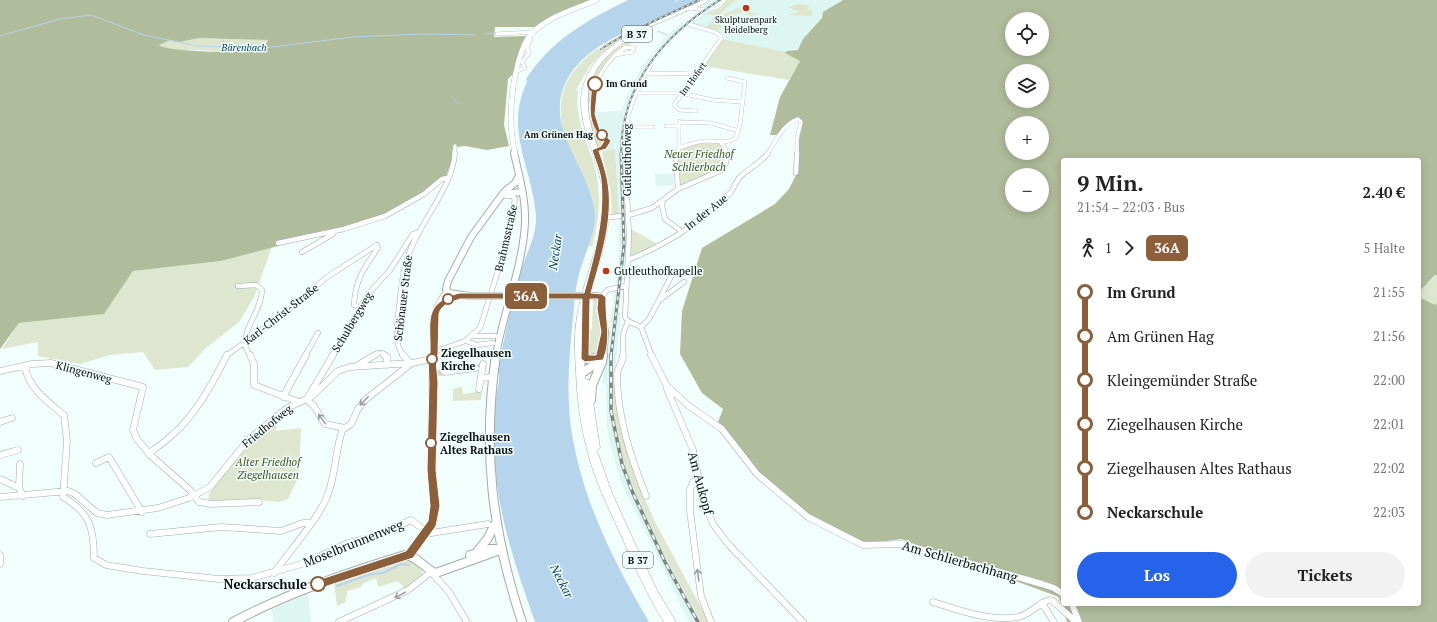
<!DOCTYPE html>
<html lang="de">
<meta charset="utf-8">
<style>
:root{--surface:#fff;--page:#f2f2f2;--text:#222;--muted:#767676;--accent:#2563eb}
body{margin:0;font-family:"PT Serif",serif;background:var(--page);color:var(--text);height:100vh;display:flex;flex-direction:column;font-size:15px;white-space:nowrap}
*{box-sizing:border-box;margin:0}
p{font-size:13px;color:var(--muted)}
.icon{flex:none;width:22px;height:22px;fill:none;stroke:currentColor;stroke-width:2;stroke-linecap:round;stroke-linejoin:round}
.map{position:relative;flex:1;overflow:hidden}
.details{position:absolute;left:1061px;top:158px;width:360px;height:448px;display:flex;flex-direction:column;background:var(--surface);border-radius:4px;box-shadow:0 2px 10px #0003}
.details>*{flex:none}
.badge{padding:0 8px;border-radius:6px;font-size:14px;line-height:26px}
.controls{position:absolute;left:1005px;top:12px;display:grid;gap:8px}
.controls a{display:grid;place-items:center;width:44px;height:44px;border-radius:50%;background:var(--surface);box-shadow:0 2px 10px #0003;font-size:20px}
.map>.badge{position:absolute;translate:-50% -50%;box-shadow:0 0 0 2px #fff}
.legs{display:flex;align-items:center;gap:6px;height:44px;padding:0 16px;font-size:13px}
.legs p{margin-inline-start:auto}
.summary{display:flex;align-items:center;justify-content:space-between;height:68px;padding:0 16px}
h1{font-size:22px;font-weight:700;line-height:30px}
.action{display:flex;gap:8px;margin-top:auto;padding:8px 16px}
.action a{flex:1;height:46px;border-radius:24px;background:var(--accent);color:#fff;font-size:16px;font-weight:700;line-height:46px;text-align:center}
.action a+a{background:var(--page);color:var(--text)}
ul{padding:0 16px;list-style:none}
li{display:flex;align-items:center;gap:14px;height:44px;font-size:15px}
li i{display:grid;place-items:center;width:6px;height:100%;margin:0 5px;background:currentColor}
li i::after{content:'';width:10px;height:10px;margin:-5px;border:3px solid;border-radius:50%;background:var(--surface)}
li p{margin-inline-start:auto}
li:first-child i{background:linear-gradient(#0000 50%,currentColor 0)}
li:last-child i{background:linear-gradient(currentColor 50%,#0000 0)}
.map>svg:first-child{display:block}
.built{fill:#ddf6f1}
.green{fill:#dee6d0}
.forest{fill:#b1bc9c;fill-rule:evenodd}
.water{fill:#b6d4eb}
.lines{fill:none;stroke-linecap:round;stroke-linejoin:round}
.stream-far1{stroke:#b6d4eb;stroke-width:1}
.stream{stroke:#b6d4eb;stroke-width:2}
.street-tunnel{stroke:#cfdad8;stroke-width:6;stroke-dasharray:6 3;stroke-linecap:butt}
.street-far2-casing{stroke:#9eadaa;stroke-width:4}
.street-far1-casing{stroke:#9eadaa;stroke-width:5.5}
.street-casing{stroke:#9eadaa;stroke-width:7}
.secondary-far2-casing{stroke:#9eadaa;stroke-width:5.5}
.secondary-far1-casing{stroke:#9eadaa;stroke-width:8}
.secondary-casing{stroke:#9eadaa;stroke-width:10}
.primary-casing{stroke:#9eadaa;stroke-width:1}
.street-far2{stroke:#fff;stroke-width:3.5}
.street-far1{stroke:#fff;stroke-width:4.5}
.street{stroke:#fff;stroke-width:6}
.secondary-far2{stroke:#fff;stroke-width:5}
.secondary-far1{stroke:#fff;stroke-width:6}
.secondary{stroke:#fff;stroke-width:8}
.primary{fill:#fff;fill-rule:evenodd}
.rail-far2-casing{stroke:#7c8583;stroke-width:2}
.rail-far1-casing{stroke:#7c8583;stroke-width:3}
.rail-casing{stroke:#7c8583;stroke-width:3.5}
.rail-far2{stroke:#f2fefc;stroke-width:1;stroke-dasharray:3;stroke-linecap:butt}
.rail-far1{stroke:#f2fefc;stroke-width:1.5;stroke-dasharray:4;stroke-linecap:butt}
.rail{stroke:#f2fefc;stroke-width:2;stroke-dasharray:5.5;stroke-linecap:butt}
.secondary-bridge-casing{stroke:#9eadaa;stroke-width:8;stroke-linecap:butt}
.secondary-bridge{stroke:#fff;stroke-width:6}
.oneway{stroke:#9d9f9e}
.line-1{fill:#8b5e3c;stroke:#fff;fill-rule:evenodd}
.poi-dot{fill:#bf3512;stroke:#f2fefc;stroke-width:1.5}
.stop-1-dot{fill:#fff;stroke:#8b5e3c;stroke-width:2}
.labels{text-anchor:middle;dominant-baseline:central;stroke-width:3;stroke-linejoin:round;paint-order:stroke}
.far-poi-label{font-size:9px;fill:#090e0d;stroke:#f2fefc}
.far-street-label{font-size:9px;fill:#090e0d;stroke:#f2fefc}
.far-stop-label{font-size:9px;font-weight:bold;fill:#090e0d;stroke:#f2fefc;text-anchor:start}
.shield{fill:#f2fefc;stroke:#4f5655;stroke-width:1}
.shield-label{font-size:10px;font-weight:bold;fill:#090e0d}
.far-water-label{font-size:10px;font-style:italic;fill:#013958;stroke:#f2fefc}
.park-label{font-size:11px;font-style:italic;fill:#3f4d1b;stroke:#f2fefc}
.street-label{font-size:11px;fill:#090e0d;stroke:#f2fefc}
.poi-label{font-size:11px;fill:#090e0d;stroke:#f2fefc;text-anchor:start}
.stop-label{font-size:11px;font-weight:bold;fill:#090e0d;stroke:#f2fefc;text-anchor:start}
.water-label{font-size:12px;font-style:italic;fill:#013958;stroke:#f2fefc}
.near-street-label{font-size:13px;fill:#090e0d;stroke:#f2fefc}
.near-stop-label{font-size:13px;font-weight:bold;fill:#090e0d;stroke:#f2fefc;text-anchor:end}
</style>
<div class="map">
<svg width="1437" height="622" viewBox="0 0 1437 622">
<rect width="100%" height="100%" fill="#f2fefc"/>
<path class="built" d="M 713,0 L 723,0 L 708,7 L 684,25 L 657,54 L 636,86 L 627,110 L 623,130 L 622,162 L 626,251 L 619,312 L 621,313 L 612,401 L 615,426 L 635,490 L 684,593 L 701,622 L 689,622 L 621,482 L 610,443 L 607,427 L 606,386 L 602,383 L 619,260 L 619,215 L 615,149 L 617,138 L 614,149 L 605,150 L 609,143 L 597,127 L 594,112 L 621,111 L 639,72 L 660,43 L 677,27 L 705,7 L 703,5 Z
M 727,0 L 843,0 L 823,12 L 822,18 L 803,39 L 798,50 L 786,52 L 723,39 L 722,35 L 719,33 L 689,24 L 707,10 L 719,8 Z
M 673,173 L 674,185 L 656,186 L 655,174 Z
M 308,593 L 311,622 L 273,622 L 272,609 Z"/>
<path class="green" d="M 726,0 L 736,0 L 721,13 L 721,29 L 717,30 L 722,32 L 691,25 L 692,22 L 706,27 L 717,18 L 713,15 L 705,14 L 719,8 Z
M 799,4 L 809,5 L 808,9 L 813,11 L 811,16 L 787,15 L 799,12 L 788,7 Z
M 738,8 L 745,9 L 753,14 L 760,13 L 751,16 L 744,12 L 729,16 L 736,21 L 724,20 L 724,14 Z
M 636,30 L 639,30 L 604,52 L 590,66 L 576,90 L 578,91 C 574,118 588,143 595,168 C 602,196 599,220 592,247 L 588,245 C 592,233 596,220 594,206 C 592,189 580,172 572,156 C 552,112 557,76 599,48 L 601,50 L 607,47 L 605,43 Z
M 640,35 C 612,59 584,84 597,125 C 599,133 607,134 610,141 L 605,149 L 596,145 C 593,133 588,120 586,108 C 582,75 611,47 640,35 Z
M 199,38 L 269,40 L 264,49 L 246,46 C 233,55 215,51 200,50 C 187,50 172,52 159,46 L 161,43 L 170,40 L 180,42 Z
M 723,39 L 786,52 L 800,61 L 789,80 L 704,66 Z
M 706,142 L 719,143 L 725,149 L 725,160 L 719,169 L 681,187 L 677,158 L 681,149 L 694,143 Z
M 615,149 L 619,215 L 612,218 L 611,192 L 602,152 L 605,150 Z
M 631,229 L 659,245 L 630,256 Z
M 272,247 L 254,297 L 239,322 L 206,348 L 188,367 L 155,370 L 143,352 L 110,355 L 80,364 L 38,356 L 38,342 L 2,349 L 19,323 L 104,314 L 133,271 L 221,261 Z
M 1436,275 L 1437,276 L 1437,303 L 1435,305 L 1419,297 L 1419,292 Z
M 593,298 L 598,301 L 596,311 L 599,320 L 601,333 L 598,354 L 590,357 L 589,330 L 592,329 Z
M 613,382 L 617,393 L 620,419 L 626,448 L 638,483 L 655,522 L 709,622 L 701,622 C 680,586 661,549 644,511 C 636,493 626,474 621,455 C 614,431 612,407 613,382 Z
M 462,387 L 463,394 L 482,391 L 481,400 L 453,401 L 453,389 Z
M 283,414 L 275,431 L 301,428 L 299,476 L 288,499 L 279,502 L 245,499 L 208,501 L 209,494 L 231,463 L 247,444 Z
M 405,558 L 413,560 L 423,573 L 422,576 L 404,591 L 403,586 L 397,581 L 378,587 L 376,578 L 362,584 L 362,587 L 347,591 L 346,602 L 337,606 L 334,583 Z"/>
<path class="forest" d="M 0,0 L 592,0 L 535,27 L 495,27 L 494,37 L 526,36 L 523,42 L 518,69 L 508,79 L 504,125 L 509,146 L 487,150 L 465,146 L 457,147 L 446,176 L 423,193 L 370,222 L 221,261 L 133,271 L 104,314 L 19,323 L 0,349 ZM 199,38 L 268,40 L 264,49 L 246,46 C 244,47 243,49 241,50 C 232,54 165,51 159,45 L 170,40 L 180,42 Z
M 843,0 L 1437,0 L 1437,276 L 1435,275 L 1419,292 L 1419,160 L 1063,160 L 1063,604 L 1419,604 L 1419,297 L 1435,305 L 1437,303 L 1437,622 L 1067,622 L 1059,597 L 901,539 L 866,544 L 806,513 L 756,471 L 718,422 L 723,409 L 702,393 L 680,354 L 682,311 L 702,248 L 775,204 L 789,189 L 797,173 L 799,139 L 803,121 L 796,118 L 776,135 L 770,135 L 780,97 L 800,61 L 785,53 L 787,51 L 798,50 L 803,39 L 822,18 L 823,12 ZM 1012,19 L 1042,19 L 1042,49 L 1012,49 ZM 1012,71 L 1042,71 L 1042,101 L 1012,101 ZM 1012,123 L 1042,123 L 1042,153 L 1012,153 ZM 1012,175 L 1042,175 L 1042,205 L 1012,205 Z"/>
<path class="water" d="M 628,0 L 677,0 L 673,3 L 679,0 L 698,0 C 656,24 591,35 567,80 C 541,129 593,170 595,215 C 595,235 584,255 579,274 C 576,285 575,296 574,307 C 570,348 565,393 572,434 C 583,502 615,564 649,622 L 535,622 C 517,571 498,516 495,462 C 493,441 493,419 496,398 C 497,388 501,380 498,371 C 505,336 511,301 522,267 C 528,250 537,234 536,215 C 532,167 504,130 527,82 L 526,79 C 552,39 586,21 628,0 Z"/>
<g class="lines">
<path class="stream-far1" d="M 658,31 L 667,35
M 485,34 L 496,33
M 0,36 L 60,19 L 91,15 L 144,35 L 197,46 L 264,48 L 353,37 L 421,34 L 475,35
M 454,100 L 457,103"/>
<path class="stream" d="M 337,586 L 371,574 L 383,573 L 401,564 L 409,565"/>
<path class="street-tunnel" d="M 436,373 L 444,372"/>
<g class="street-far2-casing">
<path id="street-far2" d="M 690,8 L 706,10
M 497,34 L 533,32
M 626,47 L 634,48 L 632,52 L 615,55 Z
M 516,71 L 525,68 L 522,62 L 529,53 L 527,48 L 531,38 L 528,37
M 646,73 L 697,74
M 635,93 L 680,93 L 713,100 L 742,102
M 696,111 L 680,110 L 674,105 L 721,39 L 721,36 L 715,32 L 688,24 L 706,10
M 679,121 L 679,148
M 679,122 L 711,123 L 739,131
M 666,126 L 679,126
M 627,127 L 653,127
M 721,143 L 725,147 L 726,154
M 596,150 L 603,148 L 608,141 C 605,136 600,134 597,130 C 582,105 597,74 615,55
M 454,154 L 455,146
M 625,154 C 625,113 632,99 651,65
M 677,154 L 679,148 C 687,145 696,142 704,141 C 716,140 725,145 736,138 L 740,124 L 745,82 L 727,78
M 767,154 C 777,140 782,125 798,119 L 801,122 L 797,138 L 797,154"/>
</g>
<g class="street-far1-casing">
<path id="street-far1" d="M 625,153 L 629,235 L 625,317 L 628,321 L 641,327
M 678,153 L 676,159 L 678,189
M 796,173 L 797,153
M 663,200 L 662,206 L 665,219 L 681,231
M 629,215 L 652,208 L 678,189 L 722,170 L 726,163 L 726,153
M 605,218 L 620,216
M 278,243 L 344,229 L 385,216 L 424,194 L 442,179 L 448,178
M 302,252 L 333,234
M 628,260 C 665,245 700,223 728,195 C 734,190 735,182 740,177 C 749,168 761,163 768,153
M 238,286 L 256,285 L 262,290 C 262,309 245,325 245,344 C 245,348 249,353 250,356
M 602,297 L 607,290 L 625,286
M 661,299 L 684,282
M 436,309 L 448,299 L 459,296
M 641,327 L 652,356
M 641,327 L 649,319 L 673,273
M 474,336 L 495,336
M 466,341 L 477,345 L 493,343
M 434,352 L 465,341 L 480,328 L 507,242 L 515,199 L 512,196 L 506,196
M 382,353 L 386,356
M 226,356 L 291,308 L 327,277 L 377,245 L 378,248 C 364,268 355,280 354,305 L 360,308
M 305,356 L 318,333
M 332,356 L 369,293 L 390,270 L 413,234 L 418,232
M 373,356 L 378,353
M 404,356 C 394,344 397,330 398,315 C 401,292 402,266 413,244 C 426,215 452,186 455,153
M 434,356 C 437,332 428,310 447,291
M 623,356 L 623,334 L 628,321"/>
</g>
<g class="street-casing">
<path id="street" d="M 250,355 L 254,364 L 254,385 L 299,402
M 384,355 L 387,357 L 387,365
M 403,355 L 409,362
M 623,355 C 623,363 617,368 617,375 C 617,417 631,458 646,496
M 651,355 L 667,386 L 689,406 L 722,429 L 757,474 L 808,517 L 863,545 L 902,544 L 1042,584 L 1054,588 L 1063,594
M 358,365 L 375,355
M 25,366 C 28,388 48,402 64,415 L 67,441 L 63,497 C 90,513 94,528 94,558 L 106,565 L 143,571 L 219,579 L 252,578 L 305,563 L 348,543 L 374,537 L 411,520 L 427,532
M 0,371 L 32,364 L 51,363 L 143,387 L 133,430 L 137,439 L 150,455 L 190,490 L 199,502 L 211,504 L 259,502
M 444,372 L 476,368
M 481,378 L 493,377
M 479,389 L 483,364
M 667,389 L 693,450 L 702,498 L 713,524 L 728,544 L 803,622
M 283,397 L 306,355
M 308,397 L 333,355
M 307,400 L 314,406 L 325,424 L 345,428 L 351,424 L 358,409 L 365,400 L 412,363
M 0,422 L 12,418
M 149,453 C 156,448 165,442 171,436 C 196,415 212,384 227,355
M 0,455 L 18,450
M 96,463 L 109,457 L 142,512
M 699,477 L 693,482 L 690,490 L 690,511 L 701,596 L 711,622
M 0,479 L 19,488 L 23,496
M 19,488 L 20,464
M 0,497 L 68,491 L 75,494 L 97,513 L 107,515 L 158,508 L 189,498 L 210,487 L 249,439 L 287,408 L 311,397 L 338,371 L 350,367 L 412,363 L 432,359
M 150,534 L 221,527 L 281,531 L 303,523 L 311,523
M 425,534 L 488,524
M 0,555 L 0,564
M 409,555 L 429,528 L 435,513 L 431,451 L 432,359 L 434,355
M 274,573 C 288,553 321,516 328,494 C 336,473 335,450 343,428
M 933,602 C 958,610 991,622 1018,617 C 1027,615 1035,608 1042,603 L 1054,622
M 1042,603 L 1049,600 L 1053,601 L 1076,622
M 1072,604 L 1079,622
M 339,622 L 408,590 L 431,572 L 449,592 L 467,622"/>
</g>
<g class="secondary-far2-casing">
<path id="secondary-far2" d="M 515,154 C 508,122 510,94 518,63 C 521,53 523,44 530,35 C 546,17 575,9 597,0"/>
</g>
<g class="secondary-far1-casing">
<path id="secondary-far1" d="M 503,194 L 522,192
M 469,296 L 449,293 L 446,289 L 448,281 L 471,237 L 504,192 L 515,183 L 519,176
M 593,296 L 602,297 L 601,309 L 605,332 L 603,356
M 496,356 C 503,311 523,268 525,222 C 526,199 519,175 514,153
M 601,356 L 602,354"/>
</g>
<g class="secondary-casing">
<path id="secondary" d="M 496,355 C 482,449 492,532 522,622
M 585,359 L 600,358
M 585,371 L 594,365 L 601,355
M 591,400 L 592,385 L 602,362 L 603,355
M 476,553 L 488,538 L 495,524
M 470,555 L 490,549 L 499,549
M 233,622 C 288,593 346,573 405,555 C 418,556 424,569 436,573 L 500,550"/>
</g>
<g class="primary-casing">
<path id="primary" d="M 704,0 L 710,0 C 702,6 690,9 680,14 C 657,23 633,34 614,50 C 567,90 595,131 607,178 C 609,188 610,198 609,208 C 609,242 595,274 587,306 L 589,308 L 589,353 L 588,355 L 584,356 L 585,379 L 589,380 L 590,382 L 600,448 L 597,451 L 612,493 L 636,546 L 658,592 L 676,622 L 664,622 C 647,595 634,565 621,535 C 608,507 594,479 587,449 C 580,423 577,397 576,371 C 575,356 574,340 576,324 C 581,280 605,240 603,195 C 600,154 567,114 588,74 C 607,35 667,16 704,0 Z"/>
</g>
<use href="#street-far2" class="street-far2"/>
<use href="#street-far1" class="street-far1"/>
<use href="#street" class="street"/>
<use href="#secondary-far2" class="secondary-far2"/>
<use href="#secondary-far1" class="secondary-far1"/>
<use href="#secondary" class="secondary"/>
<use href="#primary" class="primary"/>
<g class="rail-far2-casing">
<path id="rail-far2" d="M 601,49 L 622,36 L 699,0
M 621,154 C 621,85 664,35 720,0"/>
</g>
<g class="rail-far1-casing">
<path id="rail-far1" d="M 611,356 L 624,245 L 621,153"/>
</g>
<g class="rail-casing">
<path id="rail" d="M 611,355 L 611,411 L 622,464 L 632,491 L 665,562 L 698,622"/>
</g>
<use href="#rail-far2" class="rail-far2"/>
<use href="#rail-far1" class="rail-far1"/>
<use href="#rail" class="rail"/>
<g class="secondary-bridge-casing">
<path id="secondary-bridge" d="M 469,296 L 593,296"/>
</g>
<use href="#secondary-bridge" class="secondary-bridge"/>
</g>
<defs><path id="oneway-shaft" d="M-6 0H5M1.5-3L5.5 0L1.5 3" fill="none" stroke-width="1.6" stroke-linecap="round" stroke-linejoin="round"/></defs>
<g class="oneway">
<use href="#oneway-shaft" transform="translate(364 401) rotate(134)"/>
<use href="#oneway-shaft" transform="translate(322 419) rotate(-126)"/>
<use href="#oneway-shaft" transform="translate(698 575) rotate(-98)"/>
<use href="#oneway-shaft" transform="translate(400 595) rotate(152)"/>
</g>
<path class="line-1" d="M 595,83 L 598,84 L 595,114 L 600,130 L 611,141 L 606,149 L 599,151 C 602,160 605,169 607,178 C 615,216 601,257 591,293 L 602,294 L 606,297 C 605,318 612,340 603,360 L 585,362 L 581,359 L 582,299 L 460,299 C 452,302 441,304 439,314 L 438,355 L 436,359 L 438,382 L 436,470 L 440,506 L 436,526 L 413,558 L 318,589 L 315,588 L 313,584 L 315,581 L 406,551 L 428,521 L 430,506 L 427,470 L 429,382 L 428,359 L 430,355 C 431,321 422,304 459,293 L 584,293 C 594,256 605,219 601,180 C 600,170 595,160 592,150 L 601,146 L 604,141 C 586,122 590,108 592,84 ZM 590,299 L 598,299 L 597,309 L 601,332 L 596,355 L 589,355 Z"/>
<g class="poi-dot">
<circle cx="746" cy="8" r="4"/>
<circle cx="606" cy="271" r="4"/>
</g>
<g class="stop-1-dot">
<circle cx="595" cy="84" r="7"/>
<circle cx="602" cy="135" r="5"/>
<circle cx="448" cy="299" r="5"/>
<circle cx="432" cy="359" r="5"/>
<circle cx="431" cy="443" r="5"/>
<circle cx="318" cy="584" r="7"/>
</g>
<g class="labels">
<g class="far-poi-label">
<text x="746" y="20">Skulpturenpark<tspan x="746" dy="10">Heidelberg</tspan></text>
</g>
<g class="far-street-label">
<text transform="translate(693 79) rotate(-54)">Im Hofert</text>
</g>
<g class="far-stop-label">
<text x="606" y="84">Im Grund</text>
<text x="593" y="135" text-anchor="end">Am Grünen Hag</text>
</g>
<g class="shield">
<rect x="622" y="26" width="30" height="16" rx="3"/>
<rect x="623" y="552" width="30" height="16" rx="3"/>
</g>
<g class="shield-label">
<text x="637" y="34">B 37</text>
<text x="638" y="560">B 37</text>
</g>
<g class="far-water-label">
<text x="244" y="47">Bärenbach</text>
</g>
<g class="park-label">
<text x="699" y="154">Neuer Friedhof<tspan x="699" dy="13">Schlierbach</tspan></text>
<text x="268" y="462">Alter Friedhof<tspan x="268" dy="13">Ziegelhausen</tspan></text>
</g>
<g class="street-label">
<text transform="translate(627 160) rotate(-90)">Gutleuthofweg</text>
<text transform="translate(706 212) rotate(-38)">In der Aue</text>
<text transform="translate(506 238) rotate(-77)">Brahmsstraße</text>
<text transform="translate(403 298) rotate(-83)">Schönauer Straße</text>
<text transform="translate(281 314) rotate(-38)">Karl-Christ-Straße</text>
<text transform="translate(352 322) rotate(-59)">Schulbergweg</text>
<text transform="translate(84 372) rotate(15)">Klingenweg</text>
<text transform="translate(267 426) rotate(-39)">Friedhofweg</text>
</g>
<g class="poi-label">
<text x="614" y="271">Gutleuthofkapelle</text>
</g>
<g class="stop-label">
<text x="441" y="353">Ziegelhausen<tspan x="441" dy="13">Kirche</tspan></text>
<text x="440" y="437">Ziegelhausen<tspan x="440" dy="13">Altes Rathaus</tspan></text>
</g>
<g class="water-label">
<text transform="translate(555 252) rotate(-81)">Neckar</text>
<text transform="translate(562 581) rotate(63)">Neckar</text>
</g>
<g class="near-street-label">
<text transform="translate(701 483) rotate(75)">Am Aukopf</text>
<text transform="translate(353 543) rotate(-22)">Moselbrunnenweg</text>
<text transform="translate(960 561) rotate(16)">Am Schlierbachhang</text>
</g>
<g class="near-stop-label">
<text x="307" y="584">Neckarschule</text>
</g>
</g>
</svg>
<div class="controls">
<a><svg class="icon" aria-label="locate" viewBox="0 0 24 24"><circle cx="12" cy="12" r="6"/><path d="M12 2v4M12 18v4M2 12h4M18 12h4"/></svg></a>
<a><svg class="icon" aria-label="layers" viewBox="0 0 24 24"><path d="M12 4l9 5-9 5-9-5zM3 14l9 5 9-5"/></svg></a>
<a>+</a>
<a>−</a>
</div>
<b class="badge" style="left:526px;top:296px;background:#8b5e3c;color:#fff">36A</b>
<section class="details">
<div class="summary"><div><h1>9 Min.</h1><p>21:54 – 22:03 · Bus</p></div><b>2.40 €</b></div>
<div class="legs"><svg class="icon" aria-label="walk" viewBox="0 0 24 24"><circle cx="13" cy="4" r="2"/><path d="M13 8l-2 6 4 7M11 14l-3 7M7 12l3-4h3l4 4"/></svg>1<svg class="icon" aria-label="forward" viewBox="0 0 24 24"><path d="M9 5l7 7-7 7"/></svg><b class="badge" style="background:#8b5e3c;color:#fff">36A</b><p>5 Halte</p></div>
<ul>
<li><i style="color:#8b5e3c"></i><b>Im Grund</b><p>21:55</p></li>
<li><i style="color:#8b5e3c"></i><span>Am Grünen Hag</span><p>21:56</p></li>
<li><i style="color:#8b5e3c"></i><span>Kleingemünder Straße</span><p>22:00</p></li>
<li><i style="color:#8b5e3c"></i><span>Ziegelhausen Kirche</span><p>22:01</p></li>
<li><i style="color:#8b5e3c"></i><span>Ziegelhausen Altes Rathaus</span><p>22:02</p></li>
<li><i style="color:#8b5e3c"></i><b>Neckarschule</b><p>22:03</p></li>
</ul>
<div class="action"><a>Los</a><a>Tickets</a></div>
</section>
</div>
